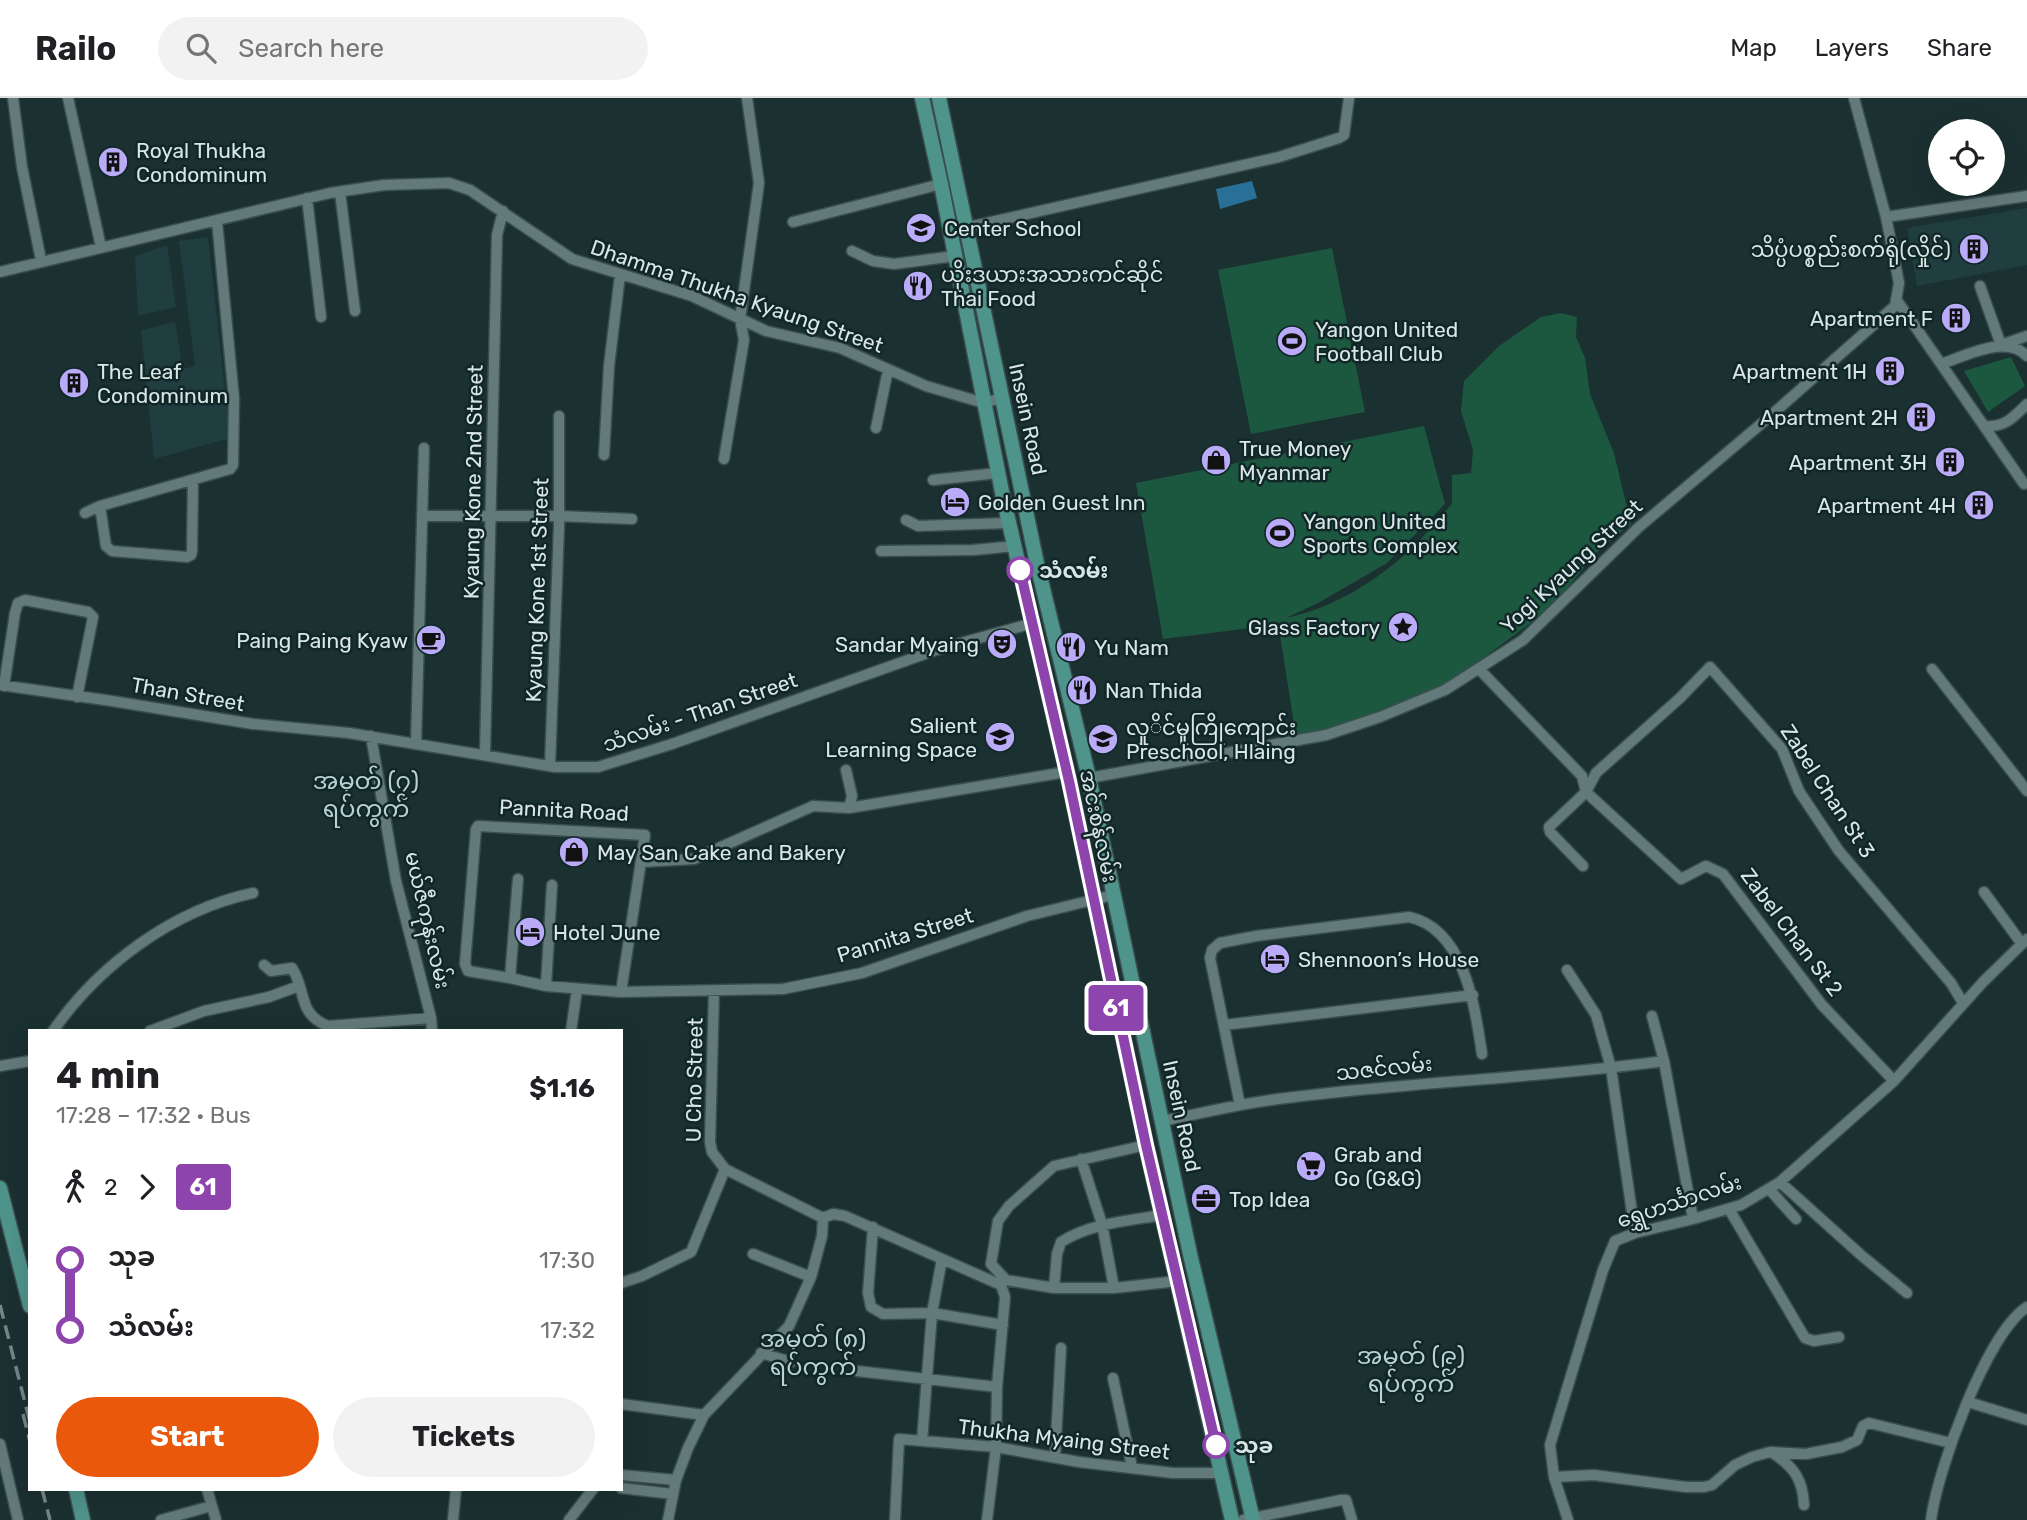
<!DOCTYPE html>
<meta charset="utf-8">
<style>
:root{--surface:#fff;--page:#f2f2f2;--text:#202124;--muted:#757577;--line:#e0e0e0;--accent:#ea580c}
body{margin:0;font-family:Rubik,"Noto Sans Myanmar",sans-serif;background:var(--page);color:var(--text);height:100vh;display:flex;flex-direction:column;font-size:26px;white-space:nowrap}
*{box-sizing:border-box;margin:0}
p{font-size:23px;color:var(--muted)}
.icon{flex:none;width:38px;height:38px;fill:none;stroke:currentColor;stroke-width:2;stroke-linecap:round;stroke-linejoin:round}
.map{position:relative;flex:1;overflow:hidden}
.panel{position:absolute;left:28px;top:931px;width:595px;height:462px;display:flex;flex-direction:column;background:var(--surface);border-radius:0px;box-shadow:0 7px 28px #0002}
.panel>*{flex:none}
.badge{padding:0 14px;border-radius:5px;font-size:24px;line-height:46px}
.controls{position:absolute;left:1928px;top:21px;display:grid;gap:14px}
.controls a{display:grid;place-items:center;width:77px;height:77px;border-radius:50%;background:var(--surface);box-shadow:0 7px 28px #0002;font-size:35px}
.map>.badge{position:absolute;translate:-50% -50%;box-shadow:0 0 0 4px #fff}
.legs{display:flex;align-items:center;gap:10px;height:77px;padding:0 28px;font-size:23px}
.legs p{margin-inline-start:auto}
.head{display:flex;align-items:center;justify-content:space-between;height:119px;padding:0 28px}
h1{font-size:38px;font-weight:700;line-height:52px}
.primary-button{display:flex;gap:14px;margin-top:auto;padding:14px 28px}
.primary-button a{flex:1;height:80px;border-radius:42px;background:var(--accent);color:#fff;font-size:28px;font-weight:700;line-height:80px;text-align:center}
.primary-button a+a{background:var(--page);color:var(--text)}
ul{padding:0 28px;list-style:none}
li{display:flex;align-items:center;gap:24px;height:70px;font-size:26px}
li i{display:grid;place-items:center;width:10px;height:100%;margin:0 9px;background:currentColor}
li i::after{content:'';width:18px;height:18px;margin:-9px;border:5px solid;border-radius:50%;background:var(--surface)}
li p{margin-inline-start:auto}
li:first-child i{background:linear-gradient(#0000 50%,currentColor 0)}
li:last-child i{background:linear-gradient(currentColor 50%,#0000 0)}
header{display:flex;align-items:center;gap:42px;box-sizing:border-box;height:98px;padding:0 35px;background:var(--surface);border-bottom:2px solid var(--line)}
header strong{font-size:33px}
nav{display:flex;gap:38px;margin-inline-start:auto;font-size:24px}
.search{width:490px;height:63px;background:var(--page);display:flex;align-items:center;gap:18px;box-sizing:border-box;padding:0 24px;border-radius:38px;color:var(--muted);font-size:26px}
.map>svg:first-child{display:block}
.built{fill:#203e3f}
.green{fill:#1c583f}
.water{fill:#287098}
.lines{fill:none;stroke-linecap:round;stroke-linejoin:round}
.minor-casing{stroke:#3b4e4f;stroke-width:13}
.major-casing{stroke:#3b4e4f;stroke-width:17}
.minor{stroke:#637a7b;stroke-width:10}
.major{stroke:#4f948b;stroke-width:14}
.rail{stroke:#758687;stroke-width:3.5;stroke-dasharray:14 7;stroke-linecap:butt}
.line-1-casing{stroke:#fff;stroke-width:16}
.line-1{stroke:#8e44ad;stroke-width:10}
.stop-1-dot{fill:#fff;stroke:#8e44ad;stroke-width:3.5}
.labels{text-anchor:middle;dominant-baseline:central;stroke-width:5;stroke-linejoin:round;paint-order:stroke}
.poi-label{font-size:21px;fill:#d9e6e7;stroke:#112627;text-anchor:start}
.street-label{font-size:21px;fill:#d9e6e7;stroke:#112627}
.stop-label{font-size:21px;font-weight:bold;fill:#d9e6e7;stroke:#112627;text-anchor:start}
.quarter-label{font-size:24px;fill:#b8d1d2;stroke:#112627}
</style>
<header>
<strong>Railo</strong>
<div class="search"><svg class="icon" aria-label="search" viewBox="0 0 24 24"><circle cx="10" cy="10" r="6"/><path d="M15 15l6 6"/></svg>Search here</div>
<nav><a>Map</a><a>Layers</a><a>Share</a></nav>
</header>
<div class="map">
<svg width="2027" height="1422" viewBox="0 0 2027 1422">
<rect width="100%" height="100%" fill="#1b3031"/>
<path class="built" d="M 2027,110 L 2027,167 L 1917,188 L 1907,130 Z
M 208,139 L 230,340 L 154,361 L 141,232 L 175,224 L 183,271 L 195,268 L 179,143 Z
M 167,147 L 176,209 L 138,218 L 135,158 Z"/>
<path class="green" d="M 1332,150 L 1365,314 L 1251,336 L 1218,172 Z
M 1561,215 L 1577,219 L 1576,239 L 1585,260 L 1590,296 L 1614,355 L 1631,426 L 1597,454 L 1551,510 L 1445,588 L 1367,619 L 1296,639 L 1278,524 L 1267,528 L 1163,541 L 1136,385 L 1424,328 L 1445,406 L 1387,465 L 1320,504 L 1286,520 C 1337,509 1384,479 1420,442 C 1431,430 1441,417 1452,406 L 1452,377 L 1471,375 L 1473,352 L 1461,313 L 1464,283 L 1499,248 L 1541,219 Z
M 2011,259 L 2025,288 L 1988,314 L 1964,273 Z"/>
<path class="water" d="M 1252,83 L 1257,100 L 1220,111 L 1216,91 Z"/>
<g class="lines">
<g class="minor-casing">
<path id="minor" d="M 13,0 L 22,69 L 41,162
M 68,0 L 101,149
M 340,94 L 355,213
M 307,100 L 321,219
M 1886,119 L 2027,98
M 793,124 L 941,86
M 951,133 L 1279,59 L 1339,40 L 1344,37 L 1349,0
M 852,153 L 873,163 L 894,166 L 955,158
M 0,174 L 330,95 L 384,87 L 449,85 L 470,92 L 572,161 L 692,198 L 766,233 L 840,250 L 926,288 L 984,305 L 1001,300
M 1980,188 L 2001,247 L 2027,238
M 1896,201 L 1984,328 C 2004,330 2013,320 2027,306
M 1941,266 C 1965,258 2006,236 2027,258
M 1984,328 L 2024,386
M 876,330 L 888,272
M 604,357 L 609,268 L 620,177
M 724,361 L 744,242 L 740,221 L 759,85 L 747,0
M 933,382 L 998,375
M 100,408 L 106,448 L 112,453 L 187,459 L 191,457 L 192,453 L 193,383
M 85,415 L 100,408 L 230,371 L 233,367 L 234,301 L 217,123
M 422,418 L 559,418 L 632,421
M 906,422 L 918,428 L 1009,425
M 881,453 L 973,452 L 1015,448
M 1479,571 L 1582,678 L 1586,694
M 1932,571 L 2027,693
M 0,587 L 112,603 L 253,626 L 349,635 L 555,669 L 598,669 L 672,646 L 936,552 L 1033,525
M 4,588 L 15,515 L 18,505 L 25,502 L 88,514 L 93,519 L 77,599
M 371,638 L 396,783 L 431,920 L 432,933
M 416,646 L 424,350
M 485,656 L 497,137 L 503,113
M 550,667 L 559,428 L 559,318
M 846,672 L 852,698 L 849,710
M 1089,680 L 1326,637 L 1380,619 L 1445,592 L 1523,542 L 1639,429 L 1768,320 L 1895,208 L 1899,185 L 1886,119 L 1854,0
M 1586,694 L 1681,781 L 1706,768 L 1723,776 L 1822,907 L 1894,983
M 641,764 L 694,761 L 813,708 L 849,710 L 1066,674
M 1583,768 L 1550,734 L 1549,729 L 1586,694 L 1596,675 L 1680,600 L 1710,569 L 1782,651 L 1799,693 L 1839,753 L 1951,885 L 1963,905
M 518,781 L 510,880 L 468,873 L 465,866 L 476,731 L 478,728 L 645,737 L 621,894
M 1984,794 L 2022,846
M 264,867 L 271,873 L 292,870 C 307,893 297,916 328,928 L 431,920
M 1567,872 L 1596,917 L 1611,970 L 1635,1135
M 510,880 L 546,888 L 621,894 L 783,891 L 862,875 L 1027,818 L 1113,797
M 546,888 L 552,787
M 714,893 L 710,1044 L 712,1054 L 725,1071 L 823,1120
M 1652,918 L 1664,963 L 1693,1121
M 1224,927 L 1473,897
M 53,933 C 99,867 173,812 253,795
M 150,933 L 204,913 L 269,899 L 299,888
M 571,933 L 577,891
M 0,968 L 30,963
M 1240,1007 L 1210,860 L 1212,852 L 1220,845 L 1256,838 L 1409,819 C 1465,831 1475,910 1482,956
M 1162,1023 C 1198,1016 1234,1007 1271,1002 C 1402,984 1534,981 1664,963
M 1146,1047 L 1054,1068 L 1009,1108 L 998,1123 L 991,1166 L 1006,1182 L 1054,1190 L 1114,1190 L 1178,1183
M 1081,1061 L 1102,1126 L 1114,1190
M 1780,1084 L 1861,1157 L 1907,1195
M 1769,1091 L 1796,1121
M 1729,1111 L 1805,1240 L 1814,1243 L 1839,1239
M 823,1120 L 833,1116 L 845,1118 L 1001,1187 L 1005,1199 L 997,1289 L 996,1349 L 987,1422
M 873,1129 L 868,1195 L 871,1209 L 883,1216 L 932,1215 L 1003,1227
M 753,1156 L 811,1179
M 621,1185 L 642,1178 L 691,1154 L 725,1071
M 1054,1190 L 1057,1156 L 1061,1144 C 1091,1125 1127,1123 1162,1117
M 761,1255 L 791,1264
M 857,1273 L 997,1289
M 1113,1280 L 1132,1369
M 1968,1304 L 2027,1322
M 621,1306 L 704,1317
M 922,1343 L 932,1215 L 942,1161
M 0,1346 L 18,1422
M 1773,1355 C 1794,1369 1803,1382 1804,1407
M 1055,1359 L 1061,1250
M 621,1377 L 676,1382
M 1554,1379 L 1594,1377 L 1686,1389 L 1704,1389 L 1712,1387 L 1735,1367 L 1752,1359 L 1770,1354 L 1806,1356 L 1842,1349 L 1857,1342 L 1863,1328 L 1869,1325 L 1951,1345
M 621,1390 L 673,1396
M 207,1391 L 216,1422
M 161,1422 L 211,1408
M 453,1422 L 456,1391
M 569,1422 L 593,1391
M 668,1422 L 676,1382 L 688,1350 L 704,1317 L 789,1228 L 811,1179 L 822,1138 L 823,1120
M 895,1422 L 899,1341 L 996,1349 L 1079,1364 L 1173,1375 L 1223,1375
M 1243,1422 L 1341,1402 L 1346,1402 L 1352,1422
M 1568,1422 L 1554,1379 L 1550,1347 L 1603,1172 L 1615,1143 L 1635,1135 L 1693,1121 L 1741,1107 L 1780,1084 L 1894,983 L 1983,884 L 2027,841
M 1931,1422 C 1937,1373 1986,1236 2027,1209"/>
</g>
<g class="major-casing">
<path id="major" d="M 922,0 L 941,86 L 1003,399 L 1069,683 L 1146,1047 L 1232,1422
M 939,0 L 1037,466 L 1089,680 L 1190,1156 L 1253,1422
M 0,1090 L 30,1208
M 76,1391 L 83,1422"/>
</g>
<use href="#minor" class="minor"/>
<use href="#major" class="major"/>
<path class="rail" d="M 0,1207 L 30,1324
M 23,1316 L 30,1344
M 42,1391 L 50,1422"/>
</g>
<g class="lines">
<g class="line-1-casing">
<path id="line-1" d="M 1020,472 L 1069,683 L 1146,1047 L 1216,1347"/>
</g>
<use href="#line-1" class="line-1"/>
</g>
<defs>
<g id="building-disc" transform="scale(1.575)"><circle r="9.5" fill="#b9abf7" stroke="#112627"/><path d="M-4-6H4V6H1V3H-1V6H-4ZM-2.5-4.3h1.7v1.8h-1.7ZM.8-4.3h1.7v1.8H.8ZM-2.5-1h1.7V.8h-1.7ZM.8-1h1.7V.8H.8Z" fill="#111"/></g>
<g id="school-disc" transform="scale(1.575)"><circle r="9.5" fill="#b9abf7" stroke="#112627"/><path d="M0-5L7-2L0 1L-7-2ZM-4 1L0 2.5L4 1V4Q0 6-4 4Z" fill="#111"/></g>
<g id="restaurant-disc" transform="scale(1.575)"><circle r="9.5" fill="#b9abf7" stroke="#112627"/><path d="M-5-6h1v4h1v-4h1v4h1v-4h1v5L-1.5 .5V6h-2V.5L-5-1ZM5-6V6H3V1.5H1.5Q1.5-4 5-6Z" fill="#111"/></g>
<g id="stadium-disc" transform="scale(1.575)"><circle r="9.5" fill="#b9abf7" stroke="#112627"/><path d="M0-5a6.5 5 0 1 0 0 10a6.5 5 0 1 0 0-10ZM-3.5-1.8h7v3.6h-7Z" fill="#111"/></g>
<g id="shop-disc" transform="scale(1.575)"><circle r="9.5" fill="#b9abf7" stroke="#112627"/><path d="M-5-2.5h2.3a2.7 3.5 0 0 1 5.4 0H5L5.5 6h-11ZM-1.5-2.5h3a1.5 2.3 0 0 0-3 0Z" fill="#111"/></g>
<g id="hotel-disc" transform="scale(1.575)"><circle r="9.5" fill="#b9abf7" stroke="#112627"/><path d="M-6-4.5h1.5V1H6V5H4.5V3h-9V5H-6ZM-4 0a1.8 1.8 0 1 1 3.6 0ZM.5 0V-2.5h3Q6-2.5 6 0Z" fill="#111"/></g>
<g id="sight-disc" transform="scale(1.575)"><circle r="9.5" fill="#b9abf7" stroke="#112627"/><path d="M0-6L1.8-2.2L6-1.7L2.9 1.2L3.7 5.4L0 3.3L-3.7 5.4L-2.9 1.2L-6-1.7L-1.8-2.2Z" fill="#111"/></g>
<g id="cafe-disc" transform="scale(1.575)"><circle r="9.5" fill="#b9abf7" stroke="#112627"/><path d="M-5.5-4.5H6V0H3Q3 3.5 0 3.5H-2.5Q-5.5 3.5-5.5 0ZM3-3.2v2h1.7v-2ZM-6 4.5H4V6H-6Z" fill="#111"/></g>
<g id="theatre-disc" transform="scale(1.575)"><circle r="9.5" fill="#b9abf7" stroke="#112627"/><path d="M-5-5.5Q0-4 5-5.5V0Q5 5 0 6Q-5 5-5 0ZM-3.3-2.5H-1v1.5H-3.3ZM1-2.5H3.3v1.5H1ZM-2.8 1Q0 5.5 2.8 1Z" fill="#111"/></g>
<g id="supermarket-disc" transform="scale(1.575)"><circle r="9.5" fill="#b9abf7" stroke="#112627"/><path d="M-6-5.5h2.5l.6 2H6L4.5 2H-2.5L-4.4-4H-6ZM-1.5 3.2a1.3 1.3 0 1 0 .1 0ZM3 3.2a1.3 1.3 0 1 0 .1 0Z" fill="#111"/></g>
<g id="office-disc" transform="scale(1.575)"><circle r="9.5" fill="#b9abf7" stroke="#112627"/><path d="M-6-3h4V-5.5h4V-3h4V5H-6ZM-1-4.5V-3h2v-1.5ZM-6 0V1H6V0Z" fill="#111"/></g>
</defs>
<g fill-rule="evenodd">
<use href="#building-disc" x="113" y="64"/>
<use href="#school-disc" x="921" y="130"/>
<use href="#building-disc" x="1974" y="151"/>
<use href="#restaurant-disc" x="918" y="188"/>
<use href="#building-disc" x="1956" y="220"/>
<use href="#stadium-disc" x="1292" y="243"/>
<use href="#building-disc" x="1890" y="273"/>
<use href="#building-disc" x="74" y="285"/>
<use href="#building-disc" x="1921" y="319"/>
<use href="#shop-disc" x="1216" y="362"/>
<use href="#building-disc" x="1950" y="364"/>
<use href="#hotel-disc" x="955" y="404"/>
<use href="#building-disc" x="1979" y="407"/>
<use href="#stadium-disc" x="1280" y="435"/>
<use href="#sight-disc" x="1403" y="529"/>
<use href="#cafe-disc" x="431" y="542"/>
<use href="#theatre-disc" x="1002" y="546"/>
<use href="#restaurant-disc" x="1071" y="549"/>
<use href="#restaurant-disc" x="1082" y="592"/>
<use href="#school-disc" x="1000" y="639"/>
<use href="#school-disc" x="1103" y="641"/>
<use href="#shop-disc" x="574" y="754"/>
<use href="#hotel-disc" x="530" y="834"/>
<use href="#hotel-disc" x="1275" y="861"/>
<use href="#supermarket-disc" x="1311" y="1068"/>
<use href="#office-disc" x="1206" y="1101"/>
</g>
<g class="stop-1-dot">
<circle cx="1020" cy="472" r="12"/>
<circle cx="1216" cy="1347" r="12"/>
</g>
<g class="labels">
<g class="poi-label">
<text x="136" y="52">Royal Thukha<tspan x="136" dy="24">Condominum</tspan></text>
<text x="944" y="130">Center School</text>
<text x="1951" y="151" text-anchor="end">သိပ္ပံပစ္စည်းစက်ရုံ(လှိုင်)</text>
<text x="941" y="176">ယိုးဒယားအသားကင်ဆိုင်<tspan x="941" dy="24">Thai Food</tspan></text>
<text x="1933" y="220" text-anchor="end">Apartment F</text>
<text x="1315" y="231">Yangon United<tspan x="1315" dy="24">Football Club</tspan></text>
<text x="97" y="273">The Leaf<tspan x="97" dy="24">Condominum</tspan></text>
<text x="1867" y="273" text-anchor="end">Apartment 1H</text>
<text x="1898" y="319" text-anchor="end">Apartment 2H</text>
<text x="1239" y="350">True Money<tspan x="1239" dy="24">Myanmar</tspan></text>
<text x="1927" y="364" text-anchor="end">Apartment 3H</text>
<text x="978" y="404">Golden Guest Inn</text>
<text x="1956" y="407" text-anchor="end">Apartment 4H</text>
<text x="1303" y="423">Yangon United<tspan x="1303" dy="24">Sports Complex</tspan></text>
<text x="1380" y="529" text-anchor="end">Glass Factory</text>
<text x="408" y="542" text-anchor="end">Paing Paing Kyaw</text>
<text x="979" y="546" text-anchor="end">Sandar Myaing</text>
<text x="1094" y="549">Yu Nam</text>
<text x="1105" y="592">Nan Thida</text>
<text x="977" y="627" text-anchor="end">Salient<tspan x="977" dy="24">Learning Space</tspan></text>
<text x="1126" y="629">လှုိင်မူကြိုကျောင်း<tspan x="1126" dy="24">Preschool, Hlaing</tspan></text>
<text x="597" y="754">May San Cake and Bakery</text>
<text x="553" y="834">Hotel June</text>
<text x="1298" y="861">Shennoon’s House</text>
<text x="1334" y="1056">Grab and<tspan x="1334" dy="24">Go (G&amp;G)</tspan></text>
<text x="1229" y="1101">Top Idea</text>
</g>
<g class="street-label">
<text transform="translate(737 198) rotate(19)">Dhamma Thukha Kyaung Street</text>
<text transform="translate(1028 321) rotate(78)">Insein Road</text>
<text transform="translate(473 384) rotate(-89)">Kyaung Kone 2nd Street</text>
<text transform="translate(1571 468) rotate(-43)">Yogi Kyaung Street</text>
<text transform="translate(537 492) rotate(-88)">Kyaung Kone 1st Street</text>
<text transform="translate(188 596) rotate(10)">Than Street</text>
<text transform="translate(700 614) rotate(-19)">သံလမ်း - Than Street</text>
<text transform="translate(1828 693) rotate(57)">Zabel Chan St 3</text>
<text transform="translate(564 712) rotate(3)">Pannita Road</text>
<text transform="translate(1099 728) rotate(78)">အင်းစိန်လမ်း</text>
<text transform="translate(428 822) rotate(77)">မယ်ဇီကုန်းလမ်း</text>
<text transform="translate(1792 834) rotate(53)">Zabel Chan St 2</text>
<text transform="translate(905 837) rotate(-17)">Pannita Street</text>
<text transform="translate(1384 970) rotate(-6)">သဇင်လမ်း</text>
<text transform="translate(694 982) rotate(-89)">U Cho Street</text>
<text transform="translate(1182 1018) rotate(78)">Insein Road</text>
<text transform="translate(1679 1103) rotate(-18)">ရွှေဟင်္သာလမ်း</text>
<text transform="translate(1064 1341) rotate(7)">Thukha Myaing Street</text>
</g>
<g class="stop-label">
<text x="1039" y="472">သံလမ်း</text>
<text x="1235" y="1347">သုခ</text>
</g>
<g class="quarter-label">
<text x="366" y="683">အမှတ် (၇)<tspan x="366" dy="28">ရပ်ကွက်</tspan></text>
<text x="813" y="1241">အမှတ် (၈)<tspan x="813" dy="28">ရပ်ကွက်</tspan></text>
<text x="1411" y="1258">အမှတ် (၉)<tspan x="1411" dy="28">ရပ်ကွက်</tspan></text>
</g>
</g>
</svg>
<div class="controls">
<a><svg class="icon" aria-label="locate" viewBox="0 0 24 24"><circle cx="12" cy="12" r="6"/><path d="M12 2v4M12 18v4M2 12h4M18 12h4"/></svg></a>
</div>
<b class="badge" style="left:1116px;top:910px;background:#8e44ad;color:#fff">61</b>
<section class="panel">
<div class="head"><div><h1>4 min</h1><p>17:28 – 17:32 · Bus</p></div><b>$1.16</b></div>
<div class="legs"><svg class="icon" aria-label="walk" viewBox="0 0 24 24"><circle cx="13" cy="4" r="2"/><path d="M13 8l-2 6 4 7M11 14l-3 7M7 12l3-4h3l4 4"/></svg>2<svg class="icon" aria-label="forward" viewBox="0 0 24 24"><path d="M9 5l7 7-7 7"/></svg><b class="badge" style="background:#8e44ad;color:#fff">61</b></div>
<ul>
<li><i style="color:#8e44ad"></i><b>သုခ</b><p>17:30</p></li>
<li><i style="color:#8e44ad"></i><b>သံလမ်း</b><p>17:32</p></li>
</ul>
<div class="primary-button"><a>Start</a><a>Tickets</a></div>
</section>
</div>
